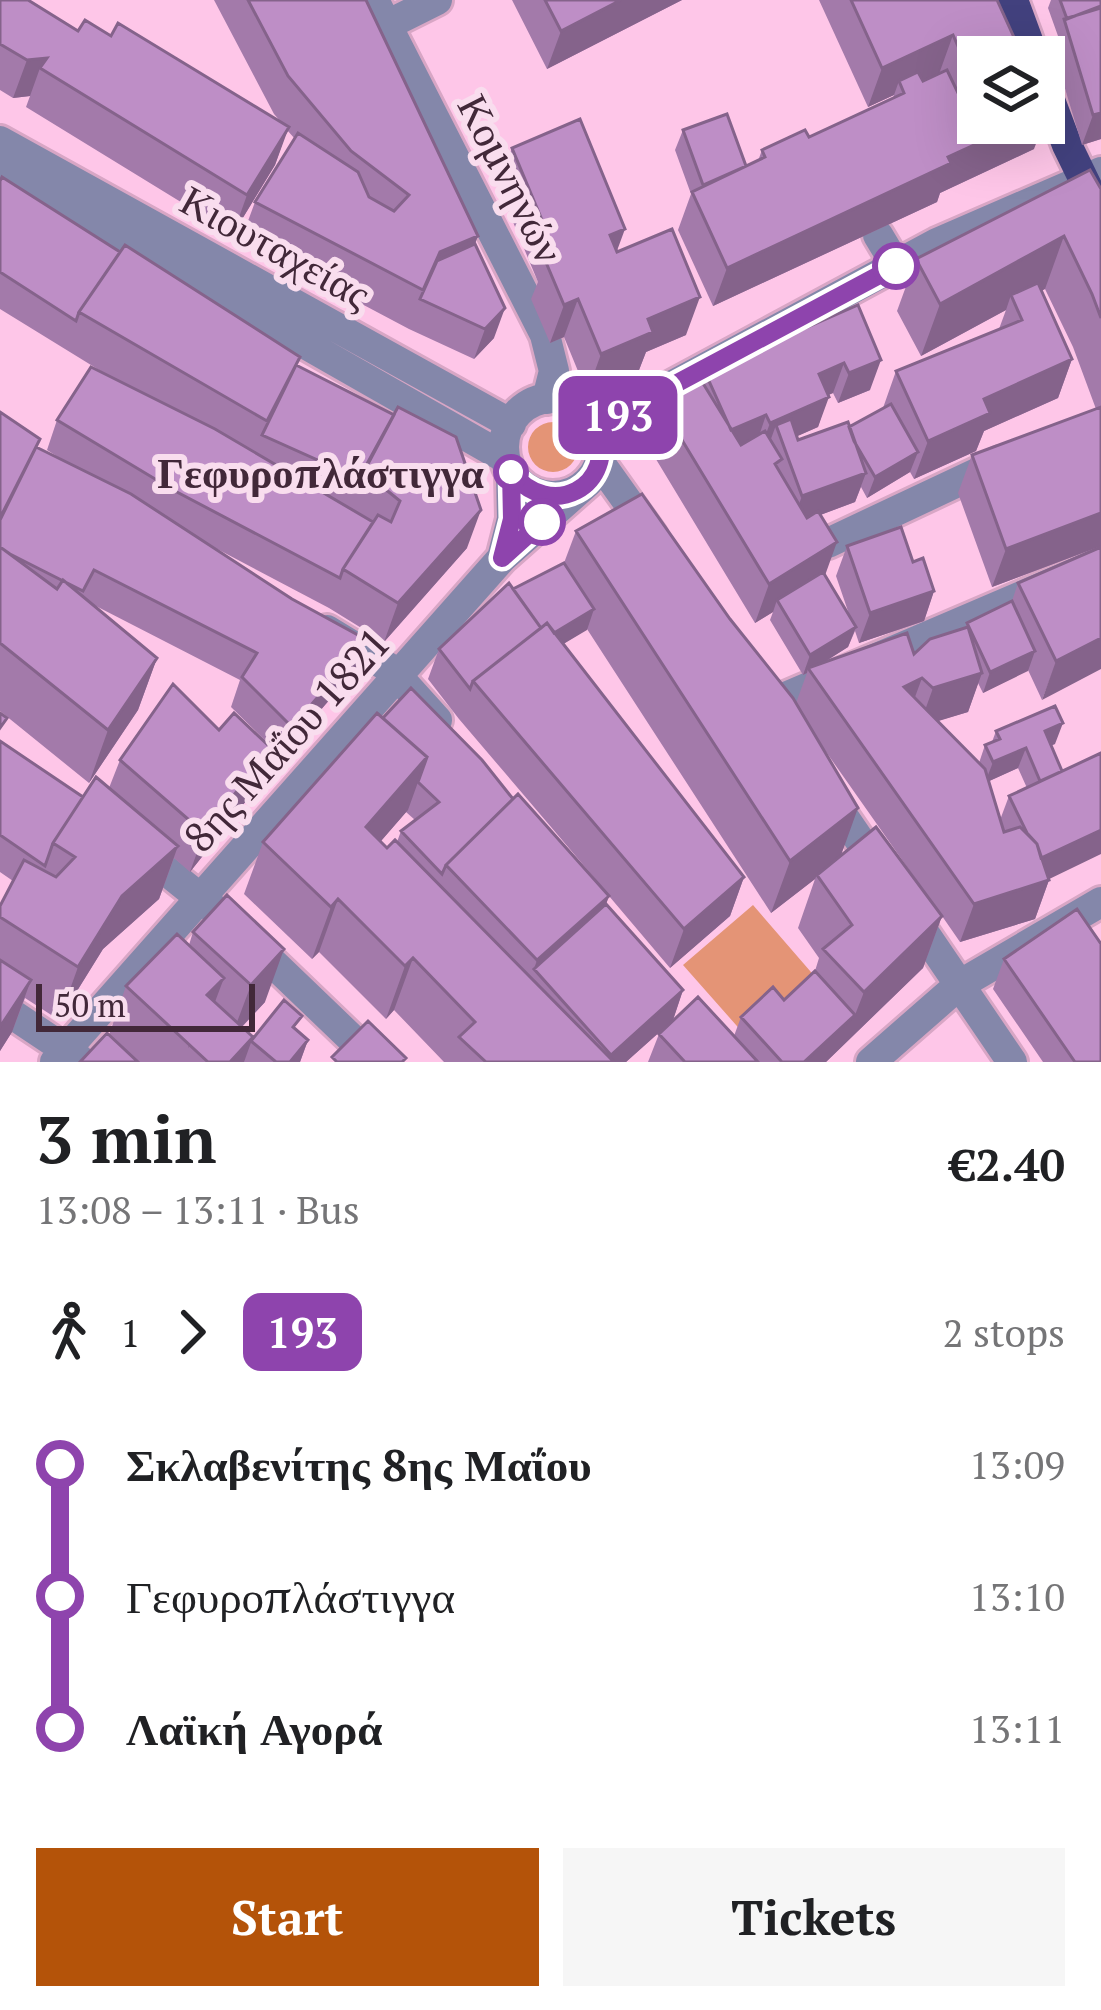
<!DOCTYPE html>
<meta charset="utf-8">
<style>
:root{--surface:#fff;--page:#f6f6f6;--text:#202124;--muted:#757577;--accent:#b45309}
body{margin:0;font-family:"PT Serif",serif;background:var(--page);color:var(--text);height:100vh;display:flex;flex-direction:column;font-size:45px;white-space:nowrap}
*{box-sizing:border-box;margin:0}
p{font-size:39px;color:var(--muted)}
.icon{flex:none;width:66px;height:66px;fill:none;stroke:currentColor;stroke-width:2;stroke-linecap:round;stroke-linejoin:round}
.map{position:relative;height:1062px;overflow:hidden}
.panel{display:flex;flex-direction:column;background:var(--surface);flex:1}
.panel>*{flex:none}
.badge{padding:0 24px;border-radius:18px;font-size:42px;line-height:78px}
.controls{position:absolute;left:957px;top:36px;display:grid;gap:24px}
.controls a{display:grid;place-items:center;width:108px;height:108px;border-radius:0px;background:var(--surface);box-shadow:0 12px 48px #0002;font-size:60px}
.scale{position:absolute;left:36px;bottom:30px;width:219px;box-sizing:border-box;padding-left:12px;border:6px solid #422839;border-top:0;font-size:33px;line-height:42px;white-space:nowrap;color:#422839;-webkit-text-stroke:9px #f9ddee;paint-order:stroke}
.map>.badge{position:absolute;translate:-50% -50%;box-shadow:0 0 0 6px #fff}
.legs{display:flex;align-items:center;gap:18px;height:132px;padding:0 36px;font-size:39px}
.legs p{margin-inline-start:auto}
.overview{display:flex;align-items:center;justify-content:space-between;height:204px;padding:0 36px}
h1{font-size:66px;font-weight:700;line-height:90px}
.button{display:flex;gap:24px;margin-top:auto;padding:24px 36px}
.button a{flex:1;height:138px;border-radius:0px;background:var(--accent);color:#fff;font-size:48px;font-weight:700;line-height:138px;text-align:center}
.button a+a{background:var(--page);color:var(--text)}
ul{padding:0 36px;list-style:none}
li{display:flex;align-items:center;gap:42px;height:132px;font-size:45px}
li i{display:grid;place-items:center;width:18px;height:100%;margin:0 15px;background:currentColor}
li i::after{content:'';width:30px;height:30px;margin:-15px;border:9px solid;border-radius:50%;background:var(--surface)}
li p{margin-inline-start:auto}
li:first-child i{background:linear-gradient(#0000 50%,currentColor 0)}
li:last-child i{background:linear-gradient(currentColor 50%,#0000 0)}
.map>svg:first-child{display:block}
.green{fill:#e49476}
.lines{fill:none;stroke-linecap:round;stroke-linejoin:round}
.minor-casing{stroke:#d8a6c5;stroke-width:36}
.major-casing{stroke:#d8a6c5;stroke-width:36}
.minor{stroke:#8487aa;stroke-width:30}
.major{stroke:#42417e;stroke-width:30}
.wall{fill:#a37aaa;fill-rule:evenodd}
.shaded-wall{fill:#85638b}
.building{fill:#be8ec6;stroke:#85638b;stroke-width:3}
.line-1-casing{stroke:#fff;stroke-width:27}
.line-1{stroke:#8e44ad;stroke-width:18}
.stop-1-dot{fill:#fff;stroke:#8e44ad;stroke-width:6}
.labels{text-anchor:middle;dominant-baseline:central;stroke-width:12;stroke-linejoin:round;paint-order:stroke}
.street-label{font-size:42px;fill:#422839;stroke:#f9ddee}
.stop-label{font-size:42px;font-weight:bold;fill:#422839;stroke:#f9ddee;text-anchor:end}
</style>
<div class="map">
<svg width="1101" height="1062" viewBox="0 0 1101 1062">
<rect width="100%" height="100%" fill="#fec6e8"/>
<path class="green" d="M528 447a25 25 0 1 1 50 0a25 25 0 1 1-50 0Z
M 753,905 L 817,979 L 744,1034 L 683,965 Z"/>
<g class="lines">
<g class="minor-casing">
<path id="minor" d="M 374,0 L 545,335 L 554,371 L 547,399
M 387,25 L 437,0
M 0,141 L 511,424
M 0,170 L 505,458
M 878,235 L 896,265
M504 447a49 49 0 1 1 98 0a49 49 0 1 1-98 0Z
M 597,426 L 937,243 L 1101,172
M 600,463 L 652,536
M 828,543 L 1000,462
M 502,558 L 512,519 L 511,472
M 327,630 L 391,669 L 437,720
M 767,705 L 1101,562
M 828,794 L 882,873
M 139,849 L 214,909
M 910,912 L 1012,1062
M 250,941 L 376,1062
M 0,1006 L 78,1058
M 55,1062 L 502,558 L 588,482
M 871,1062 L 959,985 L 1101,902"/>
</g>
<g class="major-casing">
<path id="major" d="M 1013,0 L 1034,57
M 1044,84 L 1067,145 L 1101,215"/>
</g>
<use href="#minor" class="minor"/>
<use href="#major" class="major"/>
</g>
<path class="wall" d="M 0,0 L 78,31 L 111,36 L 281,122 L 274,114 L 214,0 L 366,0 L 475,244 L 494,338 L 474,359 L 409,329 L 241,240 L 255,202 L 295,139 L 287,130 L 275,165 L 233,234 L 26,107 L 30,96 L 13,98 L 0,90 Z
M 512,0 L 682,0 L 547,69 Z
M 819,0 L 997,0 L 1034,149 L 940,193 L 937,202 L 713,306 L 678,230 L 691,194 L 675,150 L 683,130 L 746,166 L 758,161 L 762,150 L 809,137 L 893,98 L 894,95 L 868,107 Z
M 1051,0 L 1101,0 L 1101,139 L 1082,145 L 1053,49 L 1058,36 L 1048,8 Z
M 512,148 L 617,252 L 686,335 L 646,352 L 639,370 L 587,393 L 564,337 L 550,343 L 531,299 L 538,282 L 498,186 Z
M 0,181 L 300,357 L 296,365 L 467,548 L 384,642 L 329,608 L 204,542 L 356,669 L 281,756 L 231,707 L 240,680 L 92,604 L 157,658 L 138,710 L 89,783 L 0,711 L 0,412 L 36,447 L 66,462 L 47,450 L 57,420 L 104,373 L 0,309 Z
M 1101,189 L 1101,546 L 992,587 L 958,493 L 972,455 L 1096,409 L 1073,347 L 1045,289 L 1042,290 L 1072,359 L 1058,398 L 984,431 L 976,451 L 914,479 L 910,472 L 867,498 L 861,487 L 855,502 L 820,515 L 825,575 L 850,617 L 836,576 L 847,546 L 913,562 L 934,591 L 924,621 L 859,643 L 855,631 L 848,647 L 823,663 L 914,654 L 965,628 L 967,623 L 1012,601 L 1018,583 L 1101,547 L 1042,700 L 1028,670 L 983,693 L 978,683 L 968,712 L 937,721 L 979,763 L 985,745 L 992,742 L 996,731 L 1055,744 L 1051,745 L 1049,880 L 1035,919 L 960,942 L 942,916 L 923,968 L 826,1062 L 648,1062 L 659,1034 L 734,1036 L 741,1017 L 784,1000 L 815,971 L 819,958 L 798,928 L 815,879 L 771,913 L 587,629 L 563,644 L 744,877 L 730,916 L 670,968 L 609,896 L 606,904 L 683,990 L 673,1020 L 626,1062 L 444,1062 L 394,1010 L 386,1019 L 319,952 L 312,959 L 244,894 L 263,842 L 383,718 L 513,799 L 597,881 L 459,719 L 428,679 L 439,649 L 513,589 L 564,563 L 576,531 L 730,619 L 796,703 L 807,673 L 803,675 L 770,620 L 773,612 L 755,623 L 642,436 L 656,397 L 701,380 L 705,372 L 858,305 L 870,390 L 838,403 L 833,393 L 828,395 L 818,427 L 797,436 L 798,440 L 849,427 L 883,408 L 896,371 L 999,329 L 1006,310 L 921,356 L 897,311 L 916,259 ZM 817,739 L 931,901 L 841,855 ZM 1018,768 L 1027,788 L 1009,796 L 1000,820 L 989,781 ZM 406,812 L 415,820 L 401,831 L 397,842 L 387,848 L 381,841 Z
M 0,741 L 83,796 L 109,788 L 120,760 L 257,787 L 190,872 L 174,858 L 159,899 L 103,949 L 59,1020 L 25,998 L 12,1032 L 0,1051 L 0,906 L 13,881 L 0,872 Z
M 227,895 L 265,1002 L 242,1027 L 253,1037 L 297,1031 L 308,1040 L 300,1062 L 80,1062 L 109,1035 L 126,986 L 189,945 L 193,932 Z
M 1004,959 L 1101,1062 L 1043,1062 L 993,989 Z"/>
<path class="shaded-wall" d="M 621,0 L 682,0 L 547,69 L 561,31 Z
M 953,35 L 939,74 L 903,90 L 899,81 L 894,95 L 868,107 L 882,68 Z
M 47,58 L 40,68 L 30,96 L 13,98 L 27,60 Z
M 1101,113 L 1101,139 L 1082,145 L 1093,115 Z
M 1022,123 L 1044,123 L 1034,149 L 940,193 L 937,202 L 713,306 L 727,268 L 948,157 Z
M 289,127 L 275,165 L 233,234 L 247,195 Z
M 625,229 L 611,267 L 610,235 Z
M 478,236 L 464,274 L 426,291 L 440,252 Z
M 1064,236 L 1045,289 L 1015,305 L 1011,295 L 1006,310 L 921,356 L 940,304 Z
M 700,297 L 686,335 L 646,352 L 639,370 L 587,393 L 601,354 L 648,319 Z
M 578,299 L 564,337 L 550,343 L 564,305 Z
M 505,308 L 494,338 L 474,359 L 485,329 Z
M 1072,359 L 1058,398 L 984,431 L 976,451 L 914,479 L 928,441 L 984,399 Z
M 881,360 L 870,390 L 838,403 L 849,373 Z
M 844,363 L 833,393 L 808,404 L 819,374 Z
M 829,397 L 818,427 L 782,443 L 776,425 L 767,450 L 759,453 L 770,423 Z
M 766,415 L 756,445 L 719,461 L 730,431 Z
M 918,452 L 910,472 L 867,498 L 875,477 Z
M 866,473 L 855,502 L 791,526 L 802,496 Z
M 481,510 L 467,548 L 384,642 L 398,603 Z
M 1101,513 L 1101,546 L 992,587 L 1006,549 Z
M 837,542 L 823,581 L 777,600 L 773,612 L 755,623 L 769,584 Z
M 934,591 L 924,621 L 859,643 L 870,613 Z
M 594,609 L 587,630 L 533,662 L 543,632 Z
M 856,627 L 848,647 L 810,671 L 808,668 L 807,673 L 803,675 L 810,655 Z
M 1101,638 L 1101,669 L 1042,700 L 1056,661 Z
M 367,640 L 356,669 L 281,756 L 292,727 Z
M 1035,651 L 1028,671 L 983,693 L 990,672 Z
M 157,658 L 138,710 L 89,783 L 108,730 Z
M 982,673 L 968,712 L 919,727 L 933,688 Z
M 922,678 L 908,716 L 904,687 Z
M 1063,723 L 1055,744 L 1037,751 L 1045,731 Z
M 271,748 L 257,787 L 190,872 L 204,833 Z
M 1026,748 L 1018,768 L 985,783 L 993,762 Z
M 427,757 L 408,810 L 347,880 L 366,827 Z
M 858,808 L 839,861 L 817,875 L 815,879 L 771,913 L 790,861 Z
M 1101,830 L 1101,854 L 1041,883 L 1049,880 L 1035,919 L 960,942 L 974,904 L 1039,859 Z
M 178,846 L 159,899 L 103,949 L 59,1020 L 78,967 L 122,896 Z
M 744,877 L 730,916 L 670,968 L 684,929 Z
M 609,896 L 595,934 L 534,969 L 537,960 Z
M 338,899 L 319,952 L 312,959 L 331,907 Z
M 942,916 L 923,968 L 826,1062 L 804,1062 L 855,1015 L 864,992 Z
M 284,949 L 265,1002 L 231,1038 L 251,985 Z
M 413,958 L 394,1010 L 386,1019 L 405,966 Z
M 224,978 L 204,1031 L 188,1048 L 207,995 Z
M 31,980 L 12,1032 L 0,1051 L 0,1027 Z
M 683,990 L 673,1020 L 626,1062 L 609,1062 L 611,1055 Z
M 253,1037 L 244,1062 L 230,1062 Z
M 308,1040 L 300,1062 L 290,1062 Z"/>
<path class="building" d="M 0,0 L 28,0 L 78,31 L 85,20 L 111,36 L 118,23 L 289,127 L 247,195 L 40,68 L 47,58 L 27,60 L 0,44 Z
M 248,0 L 366,0 L 478,236 L 440,252 L 423,290 L 255,202 L 298,133 L 358,172 L 369,197 L 394,211 L 409,195 L 351,151 L 288,76 Z
M 545,0 L 621,0 L 561,31 Z
M 851,0 L 997,0 L 1023,57 L 978,57 L 978,123 L 1022,123 L 948,157 L 951,163 L 727,268 L 692,192 L 765,157 L 762,150 L 805,130 L 809,137 L 904,93 L 899,81 L 918,72 L 923,81 L 947,70 L 959,95 L 976,87 L 953,35 L 882,68 Z
M 1060,0 L 1101,0 L 1101,6 L 1067,19 Z
M 1101,8 L 1101,113 L 1093,115 L 1064,19 Z
M 727,114 L 746,166 L 703,185 L 683,130 Z
M 580,119 L 625,229 L 610,235 L 617,252 L 672,229 L 700,297 L 648,319 L 653,332 L 601,354 L 578,299 L 564,305 L 545,260 L 557,256 L 512,148 Z
M 1090,170 L 1101,189 L 1101,318 L 1092,294 L 1064,236 L 940,304 L 916,259 Z
M 2,177 L 120,252 L 79,312 L 76,321 L 0,272 L 0,181 Z
M 475,244 L 505,308 L 485,329 L 420,299 L 437,261 Z
M 125,245 L 300,357 L 267,421 L 79,312 Z
M 1038,283 L 1072,359 L 984,399 L 990,413 L 928,441 L 896,371 L 1022,320 L 1011,295 Z
M 858,305 L 881,360 L 849,373 L 844,363 L 819,374 L 829,397 L 770,423 L 766,415 L 731,430 L 705,372 Z
M 296,365 L 394,415 L 360,479 L 262,435 Z
M 91,367 L 215,429 L 373,522 L 343,569 L 340,578 L 175,491 L 57,420 Z
M 696,372 L 741,445 L 765,431 L 782,459 L 775,464 L 807,518 L 818,511 L 837,542 L 769,584 L 656,397 Z
M 891,404 L 918,452 L 875,477 L 854,441 L 849,427 Z
M 398,407 L 456,437 L 481,510 L 398,603 L 343,569 L 378,515 L 391,522 L 400,501 L 363,471 Z
M 1101,407 L 1101,513 L 1006,549 L 972,455 Z
M 0,412 L 40,439 L 0,518 Z
M 791,419 L 798,440 L 848,422 L 866,473 L 802,496 L 776,425 Z
M 36,447 L 131,494 L 292,599 L 367,640 L 292,727 L 242,677 L 257,653 L 94,570 L 83,591 L 10,554 L 0,547 L 0,520 Z
M 642,494 L 730,619 L 793,698 L 858,808 L 790,861 L 576,531 Z
M 901,527 L 913,562 L 923,558 L 934,591 L 870,613 L 847,546 Z
M 0,547 L 57,589 L 63,580 L 157,658 L 108,730 L 0,643 Z
M 1101,547 L 1101,638 L 1056,661 L 1018,583 Z
M 564,563 L 594,609 L 554,633 L 547,623 L 541,628 L 513,589 Z
M 823,572 L 856,627 L 810,655 L 777,600 Z
M 509,583 L 541,628 L 473,681 L 470,689 L 439,649 Z
M 1012,601 L 1035,651 L 990,672 L 967,623 Z
M 547,623 L 744,877 L 684,929 L 473,681 Z
M 968,627 L 982,673 L 933,688 L 922,678 L 904,687 L 985,769 L 1004,832 L 1020,827 L 1037,844 L 1049,880 L 974,904 L 808,668 L 907,633 L 914,654 L 930,639 Z
M 173,684 L 219,730 L 234,713 L 271,748 L 204,833 L 120,760 Z
M 411,688 L 482,760 L 513,799 L 446,865 L 442,874 L 401,831 L 439,802 L 418,782 L 427,757 L 383,718 Z
M 1055,706 L 1063,723 L 1045,731 L 1062,771 L 1040,781 L 1026,748 L 993,762 L 985,745 L 1000,739 L 996,731 Z
M 0,713 L 7,718 L 0,728 Z
M 377,713 L 427,757 L 366,827 L 387,848 L 395,840 L 614,1062 L 486,1062 L 459,1037 L 475,1022 L 413,958 L 405,966 L 338,899 L 331,907 L 263,842 Z
M 0,741 L 83,797 L 53,843 L 45,866 L 0,835 Z
M 1101,753 L 1101,830 L 1041,858 L 1037,844 L 1027,833 L 1009,796 Z
M 96,777 L 178,846 L 122,896 L 78,967 L 0,917 L 0,906 L 24,860 L 56,877 L 75,857 L 53,843 Z
M 518,794 L 609,896 L 537,960 L 446,865 Z
M 876,827 L 942,916 L 864,992 L 823,949 L 852,925 L 817,875 Z
M 227,895 L 284,949 L 251,985 L 193,932 Z
M 606,904 L 683,990 L 611,1055 L 534,969 Z
M 1077,909 L 1101,944 L 1101,1062 L 1075,1062 L 1004,959 Z
M 177,934 L 224,978 L 207,995 L 253,1037 L 230,1062 L 208,1062 L 126,986 Z
M 0,960 L 31,980 L 0,1027 Z
M 815,971 L 855,1015 L 804,1062 L 782,1062 L 741,1017 L 773,987 L 784,1000 Z
M 698,997 L 758,1062 L 685,1062 L 659,1034 Z
M 284,1000 L 302,1016 L 293,1027 L 308,1040 L 290,1062 L 276,1062 L 251,1041 Z
M 368,1021 L 406,1058 L 402,1062 L 337,1062 L 332,1057 Z
M 107,1033 L 138,1062 L 80,1062 Z"/>
<g class="lines">
<g class="line-1-casing">
<path id="line-1" d="M 542,522 L 502,558 L 512,519 L 511,472 C 550,522 618,487 597,426 L 896,266"/>
</g>
<use href="#line-1" class="line-1"/>
</g>
<g class="stop-1-dot">
<circle cx="896" cy="266" r="21"/>
<circle cx="511" cy="472" r="15"/>
<circle cx="542" cy="522" r="21"/>
</g>
<g class="labels">
<g class="street-label">
<text transform="translate(512 178) rotate(63)">Κομνηνών</text>
<text transform="translate(276 246) rotate(29)">Κιουταχείας</text>
<text transform="translate(286 739) rotate(-48)">8ης Μαΐου 1821</text>
</g>
<g class="stop-label">
<text x="484" y="472">Γεφυροπλάστιγγα</text>
</g>
</g>
</svg>
<div class="controls">
<a><svg class="icon" aria-label="layers" viewBox="0 0 24 24"><path d="M12 4l9 5-9 5-9-5zM3 14l9 5 9-5"/></svg></a>
</div>
<div class="scale">50 m</div>
<b class="badge" style="left:618px;top:415px;background:#8e44ad;color:#fff">193</b>
</div>
<section class="panel">
<div class="overview"><div><h1>3 min</h1><p>13:08 – 13:11 · Bus</p></div><b>€2.40</b></div>
<div class="legs"><svg class="icon" aria-label="walk" viewBox="0 0 24 24"><circle cx="13" cy="4" r="2"/><path d="M13 8l-2 6 4 7M11 14l-3 7M7 12l3-4h3l4 4"/></svg>1<svg class="icon" aria-label="forward" viewBox="0 0 24 24"><path d="M9 5l7 7-7 7"/></svg><b class="badge" style="background:#8e44ad;color:#fff">193</b><p>2 stops</p></div>
<ul>
<li><i style="color:#8e44ad"></i><b>Σκλαβενίτης 8ης Μαΐου</b><p>13:09</p></li>
<li><i style="color:#8e44ad"></i><span>Γεφυροπλάστιγγα</span><p>13:10</p></li>
<li><i style="color:#8e44ad"></i><b>Λαϊκή Αγορά</b><p>13:11</p></li>
</ul>
<div class="button"><a>Start</a><a>Tickets</a></div>
</section>
